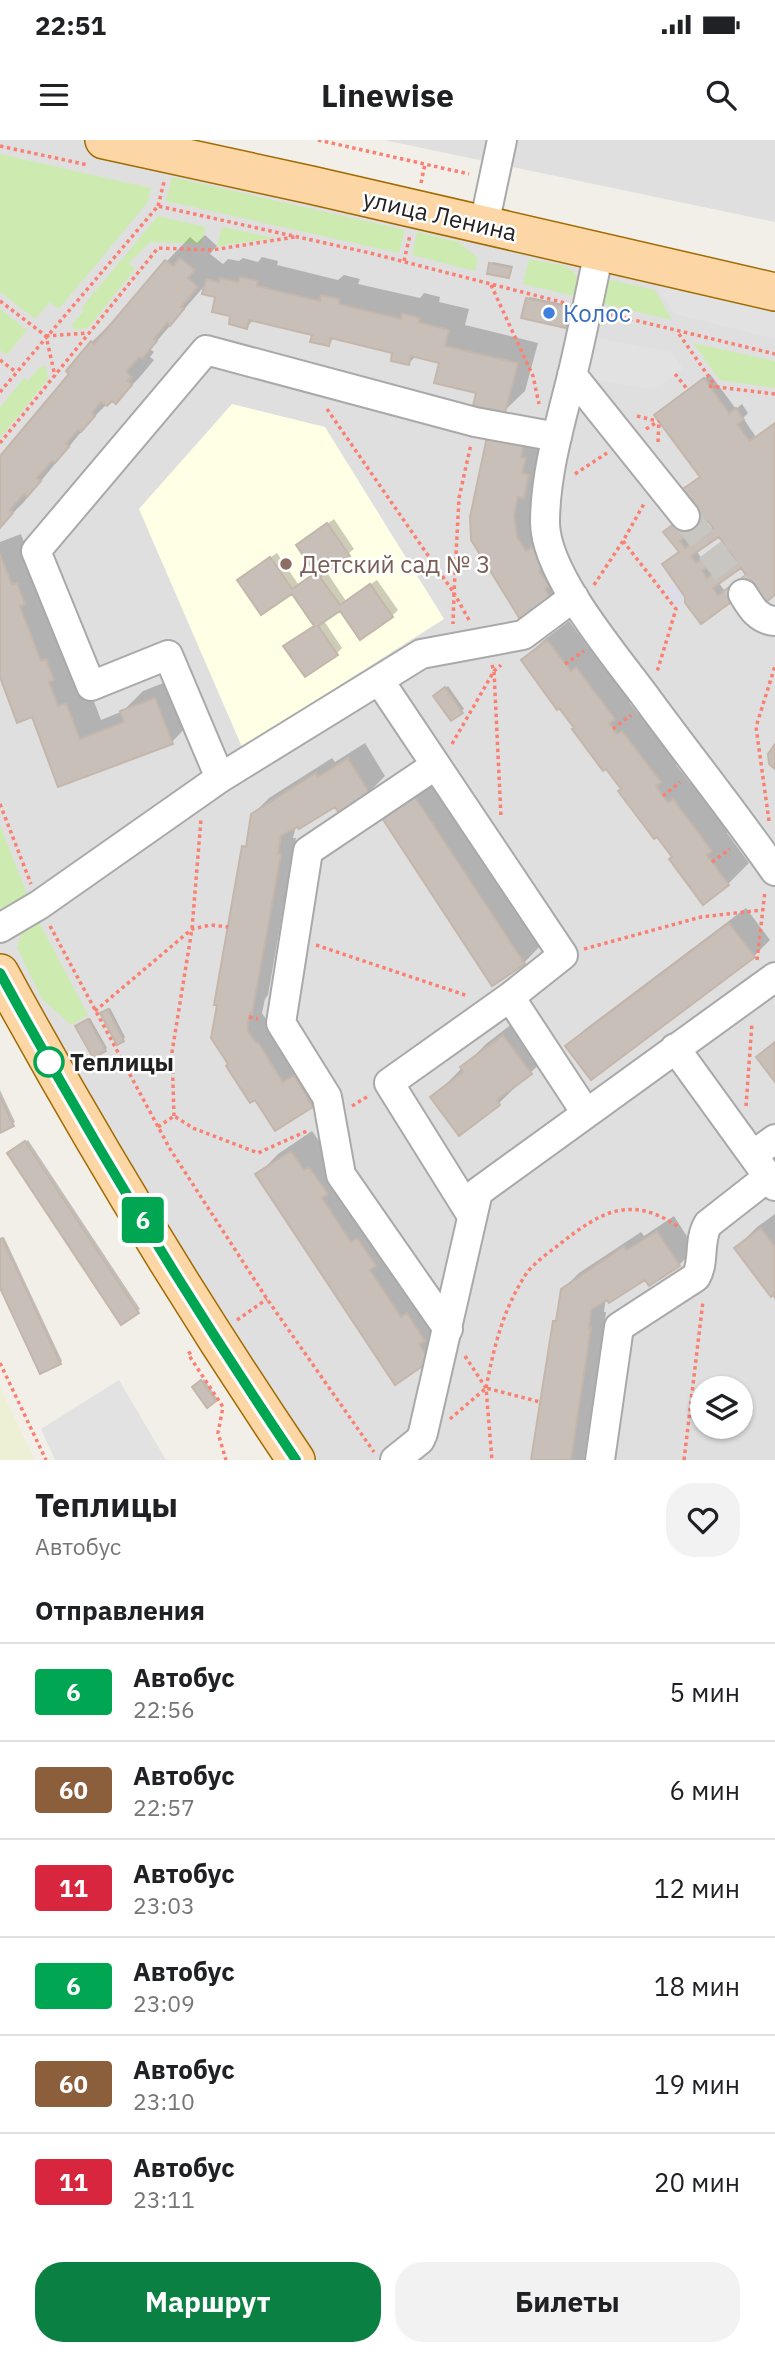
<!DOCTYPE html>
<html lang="ru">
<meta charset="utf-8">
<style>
:root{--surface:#fff;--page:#f2f2f2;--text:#202124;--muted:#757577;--line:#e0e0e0;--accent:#0b8043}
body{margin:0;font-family:"IBM Plex Sans",sans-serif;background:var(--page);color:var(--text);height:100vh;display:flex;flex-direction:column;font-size:26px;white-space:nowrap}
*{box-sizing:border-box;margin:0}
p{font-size:23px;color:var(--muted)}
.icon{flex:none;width:38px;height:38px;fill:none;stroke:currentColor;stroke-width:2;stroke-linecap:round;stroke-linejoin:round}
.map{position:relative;height:1320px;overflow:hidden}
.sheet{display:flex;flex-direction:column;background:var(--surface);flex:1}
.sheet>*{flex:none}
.badge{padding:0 14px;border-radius:5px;font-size:24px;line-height:46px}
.buttons{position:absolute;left:690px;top:1236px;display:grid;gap:14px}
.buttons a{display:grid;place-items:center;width:63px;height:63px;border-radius:50%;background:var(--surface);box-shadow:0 2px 5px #0004;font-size:35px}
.map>.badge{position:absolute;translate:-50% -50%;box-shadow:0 0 0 4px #fff}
h2{padding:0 35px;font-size:26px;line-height:63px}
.round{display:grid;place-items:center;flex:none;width:74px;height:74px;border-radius:28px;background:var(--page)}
.head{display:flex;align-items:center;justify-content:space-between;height:119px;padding:0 35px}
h1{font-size:33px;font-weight:700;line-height:52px}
.button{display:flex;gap:14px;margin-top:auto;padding:14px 35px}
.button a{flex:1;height:80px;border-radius:28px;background:var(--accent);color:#fff;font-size:28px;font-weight:700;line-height:80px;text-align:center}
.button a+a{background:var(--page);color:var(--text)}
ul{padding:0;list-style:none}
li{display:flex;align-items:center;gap:21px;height:98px;padding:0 35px;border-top:2px solid var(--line)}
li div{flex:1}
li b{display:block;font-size:26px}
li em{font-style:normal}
li .badge{min-width:77px;font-weight:700;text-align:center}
.status{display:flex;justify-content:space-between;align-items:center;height:49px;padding:0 35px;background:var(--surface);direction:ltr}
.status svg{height:19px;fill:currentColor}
header{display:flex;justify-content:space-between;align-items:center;height:91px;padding:0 35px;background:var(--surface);font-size:32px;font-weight:700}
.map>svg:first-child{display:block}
.residential{fill:#e0dfdf;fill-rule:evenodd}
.education{fill:#ffffe5}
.farmland{fill:#eef0d5}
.grass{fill:#cdebb0}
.parking{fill:#e2e2e2}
.plaza{fill:#dddde8}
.shadow{fill:#0003;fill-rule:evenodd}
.building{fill:#c7bfb8;stroke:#c4b6ab;stroke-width:2;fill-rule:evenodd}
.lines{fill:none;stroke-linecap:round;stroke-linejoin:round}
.minor-tunnel{stroke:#c8c6c1;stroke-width:28;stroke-dasharray:28 14;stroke-linecap:butt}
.minor-casing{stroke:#a9a9a9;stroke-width:32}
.major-casing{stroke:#a06b00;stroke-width:40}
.path{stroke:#fa8072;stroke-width:3.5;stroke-dasharray:3.5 3.5;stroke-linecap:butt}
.minor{stroke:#fff;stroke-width:28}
.major{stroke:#fcd6a4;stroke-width:37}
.line-casing{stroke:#fff;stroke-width:16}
.line{stroke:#00a651;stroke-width:10}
.shop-dot{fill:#3f7fe0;stroke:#fff;stroke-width:2.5}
.education-dot{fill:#8d6e63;stroke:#fff;stroke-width:2.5}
.stop-dot{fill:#fff;stroke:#00a651;stroke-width:3.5}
.labels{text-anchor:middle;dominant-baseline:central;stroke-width:5;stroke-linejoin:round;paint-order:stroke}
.street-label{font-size:24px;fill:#222;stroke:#fff}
.shop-label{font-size:24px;fill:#366cbe;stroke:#fff;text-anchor:start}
.education-label{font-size:24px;fill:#785e54;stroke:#fff;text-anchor:start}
.stop-label{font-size:24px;font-weight:bold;fill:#222;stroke:#fff;text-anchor:start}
</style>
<div class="status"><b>22:51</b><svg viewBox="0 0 49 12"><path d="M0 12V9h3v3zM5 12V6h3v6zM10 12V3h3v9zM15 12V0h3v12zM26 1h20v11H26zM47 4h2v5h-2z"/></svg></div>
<header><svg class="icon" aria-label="menu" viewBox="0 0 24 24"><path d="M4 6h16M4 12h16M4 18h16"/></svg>Linewise<svg class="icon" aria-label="search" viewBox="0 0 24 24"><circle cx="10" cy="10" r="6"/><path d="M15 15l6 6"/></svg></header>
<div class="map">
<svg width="775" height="1320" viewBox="0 0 775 1320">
<rect width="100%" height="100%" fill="#f2efe9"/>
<path class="residential" d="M 0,0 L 104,0 L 775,152 L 775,1320 L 296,1320 L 0,833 ZM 702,1248 L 740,1248 L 740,1286 L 702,1286 Z
M 384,0 L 775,0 L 775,82 Z"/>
<path class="education" d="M 232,264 L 325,287 L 444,479 L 242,607 L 139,369 Z"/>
<path class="farmland" d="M 0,1248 L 35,1320 L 0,1320 Z"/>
<path class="grass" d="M 0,14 L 151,48 L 148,62 L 59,169 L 50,162 L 35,179 L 0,152 Z
M 172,37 L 405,90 L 399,113 L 166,61 Z
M 158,76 L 206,87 L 201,104 L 150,102 L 129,123 L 135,129 L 88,188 L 74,190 L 72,184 L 83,172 L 82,167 Z
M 222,87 L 275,98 L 217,106 Z
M 417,92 L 458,102 L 478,118 L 475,131 L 412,115 Z
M 529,119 C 555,125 586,122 578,157 L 523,144 Z
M 612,140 L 655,150 L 672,180 L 599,163 L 606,142 Z
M 0,169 L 27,190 L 7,215 L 0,210 Z
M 693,203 L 775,221 L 775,248 L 720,240 Z
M 46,226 L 48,239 L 0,298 L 0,267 L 24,238 L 28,241 L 39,228 Z
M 0,685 L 29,759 L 5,770 L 0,767 Z
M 37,778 L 88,875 L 71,885 L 42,859 L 17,808 L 22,790 Z"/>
<path class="parking" d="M 639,120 L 775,152 L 775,199 L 675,174 Z
M 582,195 L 671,212 L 683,229 L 653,250 L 572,235 Z
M 119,1240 L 166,1320 L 55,1320 L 41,1289 Z"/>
<path class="plaza" d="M 674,442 L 684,456 L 684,463 L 677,468 L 664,450 Z"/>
<path class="shadow" d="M 205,95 L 217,106 L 210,114 L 223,124 L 228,119 L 239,121 L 243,118 L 258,122 L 262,117 L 278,121 L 277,125 L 338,140 L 344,135 L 360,139 L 358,144 L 420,158 L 424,153 L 440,157 L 439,162 L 469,169 L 465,185 L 538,203 L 525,251 L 504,271 L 441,222 L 416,216 L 409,223 L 395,211 L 335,197 L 328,204 L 314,193 L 254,179 L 247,187 L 233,175 L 206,144 L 150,209 L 154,212 L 150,217 L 154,220 L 139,238 L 115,262 L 112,259 L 90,281 L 23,363 L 0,386 L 0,319 L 72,234 L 92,202 L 115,179 L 117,180 L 167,121 L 190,97 L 197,103 Z
M 493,122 L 513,126 L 511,134 L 509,136 L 491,124 Z
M 530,157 L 572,166 L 568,183 L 566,186 L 527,159 Z
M 710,234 L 736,269 L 742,264 L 748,273 L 743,278 L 756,297 L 775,283 L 775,453 L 749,447 L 701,482 L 680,411 L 665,392 L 695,369 L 682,351 L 701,336 L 662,270 ZM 708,379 L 714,387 L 691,403 L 685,395 ZM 719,394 L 725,403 L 702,419 L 696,410 ZM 730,409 L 736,418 L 713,434 L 707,425 ZM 742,426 L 748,434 L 724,450 L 718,442 Z
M 546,297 L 553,388 L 565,405 L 560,410 L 570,437 L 550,458 L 520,477 L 477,410 L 471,390 L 488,298 Z
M 334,379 L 354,409 L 326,431 L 346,461 L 377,440 L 398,470 L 392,476 L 341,469 L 324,481 L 342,508 L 337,513 L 291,501 L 315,485 L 292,451 L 245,435 L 277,413 L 298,444 L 316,432 L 304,400 Z
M 21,394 L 33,426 L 87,543 L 101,580 L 123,571 L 143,551 L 176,538 L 192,581 L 172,602 L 59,645 L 33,575 L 0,532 L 0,402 Z
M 569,481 L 592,512 L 598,508 L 634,557 L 629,562 L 639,575 L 644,571 L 680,620 L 676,625 L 690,643 L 695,640 L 732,689 L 727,693 L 749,723 L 728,744 L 623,648 L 523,521 L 544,500 Z
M 448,546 L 464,569 L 451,579 L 437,554 Z
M 365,603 L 385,636 L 369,652 L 340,671 L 336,664 L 296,686 L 293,698 L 296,698 L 284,764 L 268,855 L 265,859 L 262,873 L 272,888 L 328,949 L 312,966 L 275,989 L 256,957 L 228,926 L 244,707 L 248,703 L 252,675 L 269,658 L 332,618 L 335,622 Z
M 430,639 L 540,806 L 524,823 L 383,675 Z
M 746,768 L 770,800 L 754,816 L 567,906 L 584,890 Z
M 110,868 L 125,897 L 123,900 L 102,873 Z
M 527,872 L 555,909 L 499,963 L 460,993 L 433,957 L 486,904 Z
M 90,878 L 107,908 L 105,910 L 80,884 Z
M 0,950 L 15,982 L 0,991 Z
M 312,991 L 444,1178 L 429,1220 L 258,1035 L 278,1014 Z
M 28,1000 L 140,1169 L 122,1182 L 12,1011 Z
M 775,1074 L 775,1155 L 736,1108 L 757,1087 Z
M 674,1076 L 695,1109 L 679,1125 L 606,1156 L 604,1172 L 606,1172 L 584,1320 L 533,1320 L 555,1182 L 558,1178 L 562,1150 L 579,1133 L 641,1092 L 644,1096 Z
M 4,1097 L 62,1221 L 60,1223 L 0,1144 L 0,1099 Z
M 204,1239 L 217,1258 L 215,1260 L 196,1245 Z"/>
<path class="building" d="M 180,118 L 195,130 L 188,138 L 198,147 L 181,167 L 184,169 L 170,186 L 167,183 L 154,199 L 157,201 L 142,219 L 139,217 L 126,232 L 132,237 L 128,241 L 132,245 L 125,253 L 116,264 L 112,261 L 107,266 L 101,262 L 92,273 L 95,276 L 81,292 L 78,290 L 66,304 L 69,307 L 67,309 L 55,323 L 52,321 L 37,338 L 41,341 L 27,357 L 24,354 L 10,370 L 13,373 L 0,388 L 0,316 L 69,234 L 66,231 L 91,201 L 94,204 L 165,120 L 173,126 Z
M 489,123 L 511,128 L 509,138 L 487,134 Z
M 240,137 L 258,141 L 257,146 L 320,161 L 321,155 L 340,159 L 339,164 L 401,179 L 402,173 L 420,178 L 419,182 L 449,190 L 445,206 L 518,223 L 505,273 L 473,266 L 476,253 L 434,243 L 439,223 L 411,216 L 409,225 L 391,221 L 392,213 L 331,198 L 329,206 L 310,202 L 312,195 L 249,180 L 247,189 L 229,184 L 230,176 L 212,172 L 215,157 L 202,154 L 206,139 L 219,142 L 220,138 L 238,142 Z
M 526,158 L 571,168 L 566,188 L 521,178 Z
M 704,238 L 729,273 L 736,268 L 744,280 L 737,284 L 750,301 L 775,283 L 775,455 L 761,466 L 749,449 L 701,484 L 685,463 L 685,457 L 662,424 L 679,412 L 663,392 L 693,370 L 680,351 L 700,337 L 654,275 ZM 708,381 L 713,388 L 685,408 L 680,401 ZM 719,397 L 724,404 L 696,423 L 691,416 ZM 730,412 L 735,419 L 707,438 L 702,431 ZM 741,428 L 746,435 L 718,455 L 713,448 Z
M 487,297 L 524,305 L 521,317 L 526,318 L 522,333 L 529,335 L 524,358 L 518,357 L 514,375 L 517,397 L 526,411 L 532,407 L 545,427 L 539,431 L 549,446 L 545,449 L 551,459 L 520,479 L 471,400 L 470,377 Z
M 327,383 L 350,416 L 320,437 L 340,465 L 370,444 L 393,477 L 360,500 L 340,471 L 318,486 L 338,515 L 305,537 L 283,506 L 314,486 L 292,454 L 261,475 L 237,440 L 270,417 L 292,449 L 315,433 L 296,405 Z
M 0,414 L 12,445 L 17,443 L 25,464 L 20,466 L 41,521 L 46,519 L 54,540 L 49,542 L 58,566 L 66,563 L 80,599 L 124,582 L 120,571 L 155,558 L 173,604 L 58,647 L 32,577 L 17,583 L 0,537 Z
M 547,500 L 571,531 L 576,527 L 615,579 L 609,583 L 617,594 L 622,591 L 661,642 L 656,646 L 668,663 L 673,659 L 712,711 L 707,715 L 729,745 L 703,765 L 669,719 L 672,717 L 657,697 L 654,699 L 618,651 L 621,649 L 606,629 L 603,631 L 572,589 L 574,588 L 559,568 L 557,570 L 521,520 Z
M 445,547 L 463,573 L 451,581 L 433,556 Z
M 775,604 L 775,629 L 769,624 L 768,614 Z
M 348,618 L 370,654 L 339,673 L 335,667 L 299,689 L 297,687 L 281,696 L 278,714 L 281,714 L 269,781 L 252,874 L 250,873 L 247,890 L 256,903 L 258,902 L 283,942 L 294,935 L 313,967 L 275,991 L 255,960 L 250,963 L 226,926 L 228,924 L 211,898 L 217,865 L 214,865 L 242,706 L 246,707 L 251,674 L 316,633 L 318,637 Z
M 413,654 L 525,824 L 492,846 L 380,675 Z
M 729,783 L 755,817 L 591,940 L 565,906 Z
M 108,869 L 124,901 L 117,905 L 100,873 Z
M 88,879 L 106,911 L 93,918 L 75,886 Z
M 503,895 L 532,934 L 497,960 L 500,965 L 459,996 L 430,957 L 463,932 L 460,927 Z
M 775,902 L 775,942 L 756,917 Z
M 0,957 L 14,986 L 0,993 Z
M 25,1001 L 139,1173 L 121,1185 L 7,1013 Z
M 291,1011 L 304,1030 L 309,1027 L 328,1054 L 322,1058 L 351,1102 L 357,1098 L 376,1126 L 370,1130 L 401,1177 L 407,1173 L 425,1201 L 419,1204 L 430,1221 L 395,1245 L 255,1034 Z
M 761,1088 L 775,1107 L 775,1158 L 773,1155 L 771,1157 L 734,1108 Z
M 657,1091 L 680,1126 L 649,1146 L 645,1140 L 609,1163 L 607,1160 L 591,1170 L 589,1188 L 591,1188 L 571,1320 L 531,1320 L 553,1181 L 556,1181 L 561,1149 L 624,1106 L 627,1110 Z
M 2,1098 L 61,1224 L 40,1234 L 0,1148 L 0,1099 Z
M 201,1240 L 216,1261 L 207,1268 L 192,1247 Z"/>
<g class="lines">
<path class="minor-tunnel" d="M 685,376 L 743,454"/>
<g class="minor-casing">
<path id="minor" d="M 484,85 L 502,0
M 599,112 C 590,153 582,195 572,236 C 560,284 545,334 545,383 C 546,435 614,514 645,556 C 688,615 734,672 775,731
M 572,235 L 685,376
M 743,454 C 751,467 758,480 775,481
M 379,540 L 563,815 L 510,857 L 586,973
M 436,625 L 308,711 L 281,883 L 327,957 L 341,1035 L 448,1189
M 220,638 L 168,515 L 91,546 L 36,411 L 206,210 L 475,282 L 557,297
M 0,788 L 39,765 L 220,638 L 421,514 L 523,495 L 574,457
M 675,908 L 775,1046
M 753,1015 L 775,999
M 472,1076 L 389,943 L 510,857
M 395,1320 L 420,1300 L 423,1293 L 478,1052 L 775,837
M 600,1320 L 619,1187 L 696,1137 C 705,1121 698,1101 708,1084 L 768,1037"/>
</g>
<g class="major-casing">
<path id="major" d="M 104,0 L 311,45 L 775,152
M 0,833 C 91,1000 190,1163 296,1320"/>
</g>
<path class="path" d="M 318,0 L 469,34
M 0,6 L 88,25
M 421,43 L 425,24
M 158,66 L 164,42
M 404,121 L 410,95
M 491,145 L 533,236 L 539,264
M 0,161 L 46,196 L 55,236
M 609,174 L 775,214
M 679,194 L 716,247
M 46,196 L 89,193
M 0,220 L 16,232
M 675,234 L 688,250
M 709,246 L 775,254
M 0,252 L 158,66 L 370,113 L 565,163
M 327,269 L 454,453 L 453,484
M 637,276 L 657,281
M 646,289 L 659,281
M 658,302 L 659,281
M 0,303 L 158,108 L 212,110 L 295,97
M 575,334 L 607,313
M 623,401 L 676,469 L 657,532
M 594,445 L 623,401 L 645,362
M 469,480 L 454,453 L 459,358 L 471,304
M 565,524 L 584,511
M 492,525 L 494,531 L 501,677
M 613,589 L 631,575
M 452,604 L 494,531 L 501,525
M 663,656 L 680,642
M 0,664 L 31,744
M 769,681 L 756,587 L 775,526
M 712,722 L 730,709
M 50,786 L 170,1009 L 267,1159 L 374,1312
M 316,805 L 468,856
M 584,809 L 701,777 L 762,770
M 757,820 L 765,751
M 95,871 L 192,789 L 211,785 L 228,787
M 249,877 L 258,879
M 352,966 L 370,955
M 746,966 L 752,883
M 174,976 L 172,912 L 192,789 L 201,679
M 158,987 L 174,976 L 193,988 L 258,1013 L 309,990
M 237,1180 L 267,1159
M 191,1212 L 188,1214 L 223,1267 L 218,1293 L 226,1320
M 465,1216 L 486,1248 L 492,1320
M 0,1223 L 46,1320
M 486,1248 C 494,1207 502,1173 524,1137 C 533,1123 548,1113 560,1104 C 601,1071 632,1054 680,1088
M 450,1279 L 486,1248 L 540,1262
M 684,1320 L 703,1161"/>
<use href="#minor" class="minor"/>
<use href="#major" class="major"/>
</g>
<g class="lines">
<g class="line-casing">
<path id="line" d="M 0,833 C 91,1000 190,1163 296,1320"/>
</g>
<use href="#line" class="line"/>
</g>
<circle class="shop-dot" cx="549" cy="173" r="7"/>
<circle class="education-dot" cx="286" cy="424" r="7"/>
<circle class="stop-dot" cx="49" cy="922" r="14"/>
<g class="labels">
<g class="street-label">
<text transform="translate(440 75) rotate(13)">улица Ленина</text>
</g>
<g class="shop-label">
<text x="563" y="173">Колос</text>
</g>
<g class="education-label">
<text x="300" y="424">Детский сад № 3</text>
</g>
<g class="stop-label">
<text x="70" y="922">Теплицы</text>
</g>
</g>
</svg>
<div class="buttons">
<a><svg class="icon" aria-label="layers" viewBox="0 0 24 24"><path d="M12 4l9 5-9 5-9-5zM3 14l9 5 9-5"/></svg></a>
</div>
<b class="badge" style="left:143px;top:1080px;background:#00a651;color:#fff">6</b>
</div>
<section class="sheet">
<div class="head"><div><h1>Теплицы</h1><p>Автобус</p></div><a class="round"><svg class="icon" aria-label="heart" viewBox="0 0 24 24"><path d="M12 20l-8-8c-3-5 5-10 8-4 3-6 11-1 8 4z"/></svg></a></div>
<h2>Отправления</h2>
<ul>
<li><span class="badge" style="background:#00a651;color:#fff">6</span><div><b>Автобус</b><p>22:56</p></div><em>5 мин</em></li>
<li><span class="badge" style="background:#8b5e3c;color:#fff">60</span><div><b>Автобус</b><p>22:57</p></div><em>6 мин</em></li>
<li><span class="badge" style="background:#d7263d;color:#fff">11</span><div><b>Автобус</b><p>23:03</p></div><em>12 мин</em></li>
<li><span class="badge" style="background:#00a651;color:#fff">6</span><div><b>Автобус</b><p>23:09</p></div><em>18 мин</em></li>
<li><span class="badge" style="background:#8b5e3c;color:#fff">60</span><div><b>Автобус</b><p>23:10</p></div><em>19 мин</em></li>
<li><span class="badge" style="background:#d7263d;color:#fff">11</span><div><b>Автобус</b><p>23:11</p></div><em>20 мин</em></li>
</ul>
<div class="button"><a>Маршрут</a><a>Билеты</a></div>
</section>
